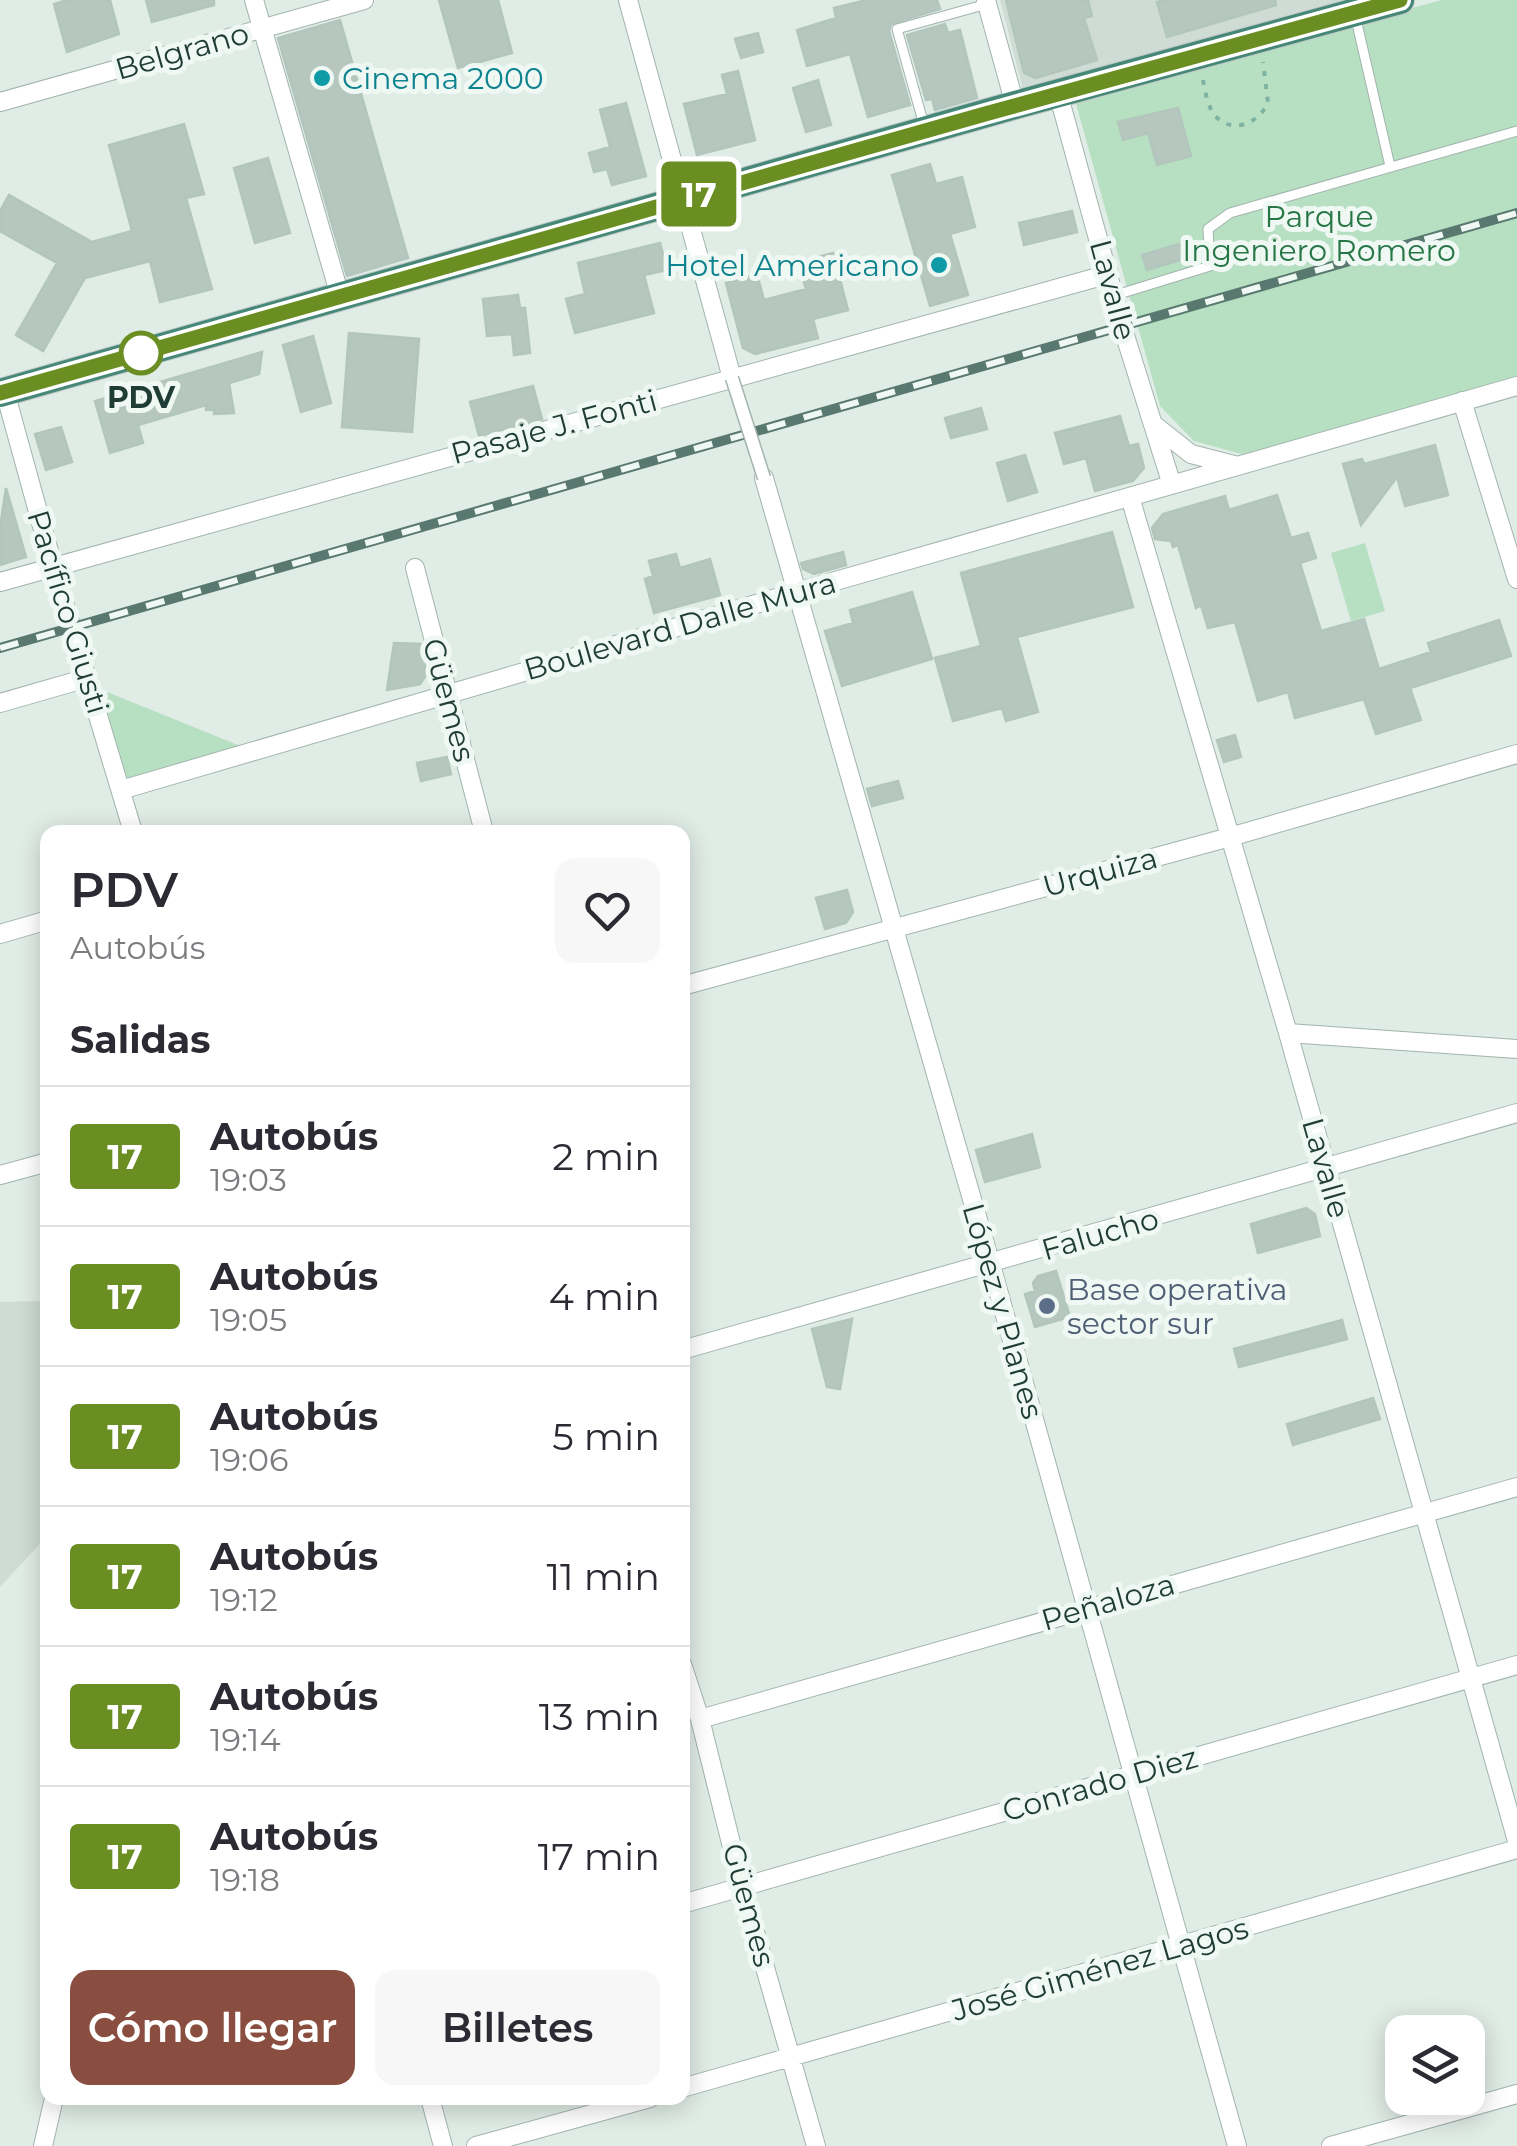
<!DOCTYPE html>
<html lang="es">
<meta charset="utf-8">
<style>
:root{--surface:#fff;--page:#f7f7f7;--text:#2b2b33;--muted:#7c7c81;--line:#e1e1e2;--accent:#894e3f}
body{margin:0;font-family:Montserrat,sans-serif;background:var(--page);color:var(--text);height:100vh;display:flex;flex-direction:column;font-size:38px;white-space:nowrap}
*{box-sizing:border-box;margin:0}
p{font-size:32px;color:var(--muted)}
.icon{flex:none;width:55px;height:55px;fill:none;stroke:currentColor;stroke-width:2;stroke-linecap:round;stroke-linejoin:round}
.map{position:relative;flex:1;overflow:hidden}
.sheet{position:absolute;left:40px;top:825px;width:650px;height:1280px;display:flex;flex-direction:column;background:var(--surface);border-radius:20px;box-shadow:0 5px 25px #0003}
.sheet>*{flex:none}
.badge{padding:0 20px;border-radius:8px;font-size:35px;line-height:65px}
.tools{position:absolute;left:1385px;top:2015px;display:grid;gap:20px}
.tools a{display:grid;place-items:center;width:100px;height:100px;border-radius:20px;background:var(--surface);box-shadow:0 5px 25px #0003;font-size:50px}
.map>.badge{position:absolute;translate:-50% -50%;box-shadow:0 0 0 5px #fff}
h2{padding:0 30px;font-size:38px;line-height:90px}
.round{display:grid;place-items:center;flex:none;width:105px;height:105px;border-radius:20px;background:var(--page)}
.overview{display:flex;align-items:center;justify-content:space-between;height:170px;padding:0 30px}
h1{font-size:48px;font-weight:600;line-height:75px}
.cta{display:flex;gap:20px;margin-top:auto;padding:20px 30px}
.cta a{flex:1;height:115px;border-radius:20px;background:var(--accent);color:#fff;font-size:40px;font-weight:600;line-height:115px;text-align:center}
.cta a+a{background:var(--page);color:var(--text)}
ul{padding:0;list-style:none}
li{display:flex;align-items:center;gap:30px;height:140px;padding:0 30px;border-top:2px solid var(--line)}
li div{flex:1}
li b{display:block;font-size:38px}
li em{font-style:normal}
li .badge{min-width:110px;font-weight:700;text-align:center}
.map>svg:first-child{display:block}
.built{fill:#cedcd5}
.green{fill:#b7dfc1}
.building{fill:#b5c7bf;stroke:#b2c6bd;stroke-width:2.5}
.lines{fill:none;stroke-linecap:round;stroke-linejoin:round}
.service-casing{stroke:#a2b4ad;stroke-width:11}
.minor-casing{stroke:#a2b4ad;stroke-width:20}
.trunk-casing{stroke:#c0c9c6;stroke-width:30}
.path{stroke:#7eb2a1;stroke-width:4;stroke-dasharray:5 8;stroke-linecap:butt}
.service{stroke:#fff;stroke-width:9}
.minor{stroke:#fff;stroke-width:18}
.trunk{stroke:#458878;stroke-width:28}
.rail-casing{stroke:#597970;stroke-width:10}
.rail{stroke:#f0f8f4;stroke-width:6;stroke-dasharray:19;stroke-linecap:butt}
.pedestrian-bridge-casing{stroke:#a2b4ad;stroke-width:15;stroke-linecap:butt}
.pedestrian-bridge{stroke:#fff;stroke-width:12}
.line-casing{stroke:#fff;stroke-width:22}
.line{stroke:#6b8e23;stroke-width:15}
.culture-dot{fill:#0f9aa8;stroke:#f0f8f4;stroke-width:4}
.stop-dot{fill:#fff;stroke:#6b8e23;stroke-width:5}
.service-dot{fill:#5c6f8a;stroke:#f0f8f4;stroke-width:4}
.labels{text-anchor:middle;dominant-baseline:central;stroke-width:10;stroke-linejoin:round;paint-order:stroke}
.street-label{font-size:30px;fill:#1f3d35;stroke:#f0f8f4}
.culture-label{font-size:30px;fill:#0d838f;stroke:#f0f8f4;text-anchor:start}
.park-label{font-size:30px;fill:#277746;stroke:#f0f8f4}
.stop-label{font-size:30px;font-weight:bold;fill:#1f3d35;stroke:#f0f8f4}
.service-label{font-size:30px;fill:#4e5e75;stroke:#f0f8f4;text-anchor:start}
</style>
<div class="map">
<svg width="1517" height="2146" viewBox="0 0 1517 2146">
<rect width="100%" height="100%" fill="#e0ece6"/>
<path class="built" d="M 1000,0 L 1360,0 L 1023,90 Z
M 48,1301 L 47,1536 L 0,1587 L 0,1302 Z"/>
<path class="green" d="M 1442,0 L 1517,0 L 1517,376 L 1245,455 L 1194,441 L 1160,406 L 1075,100 Z
M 1365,543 L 1385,611 L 1351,621 L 1331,553 Z
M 102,690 L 238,745 L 248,748 L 126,783 Z"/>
<path class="building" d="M 67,0 L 110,0 L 119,34 L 67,52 L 54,4 Z
M 146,0 L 214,0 L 214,5 L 152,22 Z
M 439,0 L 498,0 L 512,53 L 458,68 Z
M 867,0 L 937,0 L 940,9 L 891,24 L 889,31 L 910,105 L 868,117 L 850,54 L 807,66 L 797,30 L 836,18 L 834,8 Z
M 1006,0 L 1088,0 L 1092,16 L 1084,18 L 1097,60 L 1036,78 L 1024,73 Z
M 1167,0 L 1275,0 L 1276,5 L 1167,37 L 1157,2 Z
M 340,20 L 408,258 L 347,276 L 278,38 Z
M 945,24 L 948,33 L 960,30 L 977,98 L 935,110 L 932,99 L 926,100 L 907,35 Z
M 758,33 L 763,52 L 741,58 L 735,39 Z
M 738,71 L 755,140 L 697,155 L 684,104 L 727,94 L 722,75 Z
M 818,80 L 831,125 L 806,132 L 793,88 Z
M 626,103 L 646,176 L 612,185 L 607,169 L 594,172 L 589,153 L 610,147 L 600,110 Z
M 1178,108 L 1191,156 L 1157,165 L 1148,133 L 1123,140 L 1118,122 Z
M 184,124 L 204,194 L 186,198 L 212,289 L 160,302 L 150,261 L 85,278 L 43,351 L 16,335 L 57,263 L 0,231 L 0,211 L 9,195 L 92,242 L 132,231 L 109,145 Z
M 268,158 L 290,233 L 255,243 L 234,168 Z
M 930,164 L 936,184 L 962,177 L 975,227 L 950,234 L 968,295 L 930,306 L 892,175 Z
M 1072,211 L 1077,232 L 1024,245 L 1019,223 Z
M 660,243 L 667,270 L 644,275 L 654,313 L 575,333 L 566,299 L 585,294 L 578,263 Z
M 1179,244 L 1184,259 L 1147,270 L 1142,255 Z
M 833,253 L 848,310 L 813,319 L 818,338 L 755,354 L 743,348 L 726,283 L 757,274 L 764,300 L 806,289 L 798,262 Z
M 518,295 L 520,308 L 525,308 L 530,353 L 514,355 L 512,334 L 487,336 L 483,299 Z
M 349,333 L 419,339 L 412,432 L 342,427 Z
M 313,336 L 331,403 L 301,412 L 283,345 Z
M 262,352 L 259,374 L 229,383 L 234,413 L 214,414 L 214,410 L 206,410 L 206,405 L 138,425 L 143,443 L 110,453 L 95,401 Z
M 533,386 L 542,419 L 479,436 L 470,402 Z
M 981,408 L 987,429 L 951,438 L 945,418 Z
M 1120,416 L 1129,446 L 1138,444 L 1144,468 L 1133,481 L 1095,491 L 1086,458 L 1064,464 L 1055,433 Z
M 61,427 L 72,462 L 46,470 L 35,434 Z
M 1435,445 L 1448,495 L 1405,506 L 1397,477 L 1361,525 L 1343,464 L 1362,459 L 1364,464 Z
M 1025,455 L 1037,492 L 1008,501 L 997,463 Z
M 6,488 L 26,557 L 0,565 L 0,528 Z
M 1277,495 L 1291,538 L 1308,533 L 1316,558 L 1300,563 L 1321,631 L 1364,619 L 1379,669 L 1431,652 L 1428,643 L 1499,620 L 1511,656 L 1410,688 L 1421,720 L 1376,734 L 1364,699 L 1295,718 L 1288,692 L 1258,701 L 1235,622 L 1208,628 L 1201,605 L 1196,608 L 1178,545 L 1173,547 L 1171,541 L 1155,539 L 1152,528 L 1163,514 L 1225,496 L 1229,510 Z
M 1112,532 L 1133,607 L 1017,637 L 1038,712 L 1006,721 L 1002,708 L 953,721 L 935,658 L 981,646 L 961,573 Z
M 843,552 L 846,565 L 814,574 L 803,569 L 801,563 Z
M 676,554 L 680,568 L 710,559 L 720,595 L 654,613 L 645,579 L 653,576 L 649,561 Z
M 912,592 L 932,659 L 842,686 L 825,631 L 853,623 L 850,610 Z
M 394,643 L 422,644 L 426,675 L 420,684 L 387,690 Z
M 1235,735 L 1241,757 L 1224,762 L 1217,740 Z
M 447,757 L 451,774 L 421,781 L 417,763 Z
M 898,781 L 903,798 L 872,806 L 867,789 Z
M 847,890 L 853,912 L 846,923 L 825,929 L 816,898 Z
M 1032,1134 L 1040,1167 L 985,1182 L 976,1150 Z
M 1306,1208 L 1315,1214 L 1320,1236 L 1258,1253 L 1251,1224 Z
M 1056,1271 L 1070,1317 L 1035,1327 L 1025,1294 L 1035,1291 L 1033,1283 L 1038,1276 Z
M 852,1319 L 840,1389 L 827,1387 L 812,1329 Z
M 1342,1320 L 1347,1339 L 1239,1367 L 1234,1349 Z
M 1373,1398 L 1380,1419 L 1293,1445 L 1287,1424 Z"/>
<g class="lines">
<g class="service-casing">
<path id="service" d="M 1355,15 L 1390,166
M 924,125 L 897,29 L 987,4
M 1116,295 L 1210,266 L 1208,229 L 1230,213 L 1517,131"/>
</g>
<g class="minor-casing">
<path id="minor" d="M 254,0 L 340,296
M 628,0 L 732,378
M 986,0 L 1015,105
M 1058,93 L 1122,326 L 1172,485
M 0,102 L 364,0
M 5,392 L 53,566 L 133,832
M 1462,401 L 1517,579
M 1153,424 L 1191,454 L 1238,466
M 764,478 L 991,1265 L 1237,2146
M 1130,497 L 1288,1033 L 1517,1841
M 415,568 L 484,832
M 0,582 L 1109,274
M 0,703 L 87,678
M 121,790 L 797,592 L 1517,386
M 0,934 L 48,920
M 682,986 L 1230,837 L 1517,754
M 1288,1033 L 1517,1049
M 0,1175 L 48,1162
M 682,1350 L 1517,1113
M 682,1664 L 700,1719 L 742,1887 L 816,2146
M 700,1719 L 1517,1487
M 682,1904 L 1517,1665
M 682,2088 L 1517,1849
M 430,2098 L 443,2146
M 43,2146 L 54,2098
M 476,2146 L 650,2098
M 1331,2146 L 1517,2094"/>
</g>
<g class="trunk-casing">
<path id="trunk" d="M 0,393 L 1015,105 L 1400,0"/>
</g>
<path class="path" d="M 1203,80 C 1205,91 1207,103 1213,113 C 1230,136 1258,124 1268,103 L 1263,62"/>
<use href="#service" class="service"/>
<use href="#minor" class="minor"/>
<use href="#trunk" class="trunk"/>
<g class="rail-casing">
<path id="rail" d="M 0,648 L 1517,213"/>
</g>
<use href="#rail" class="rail"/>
<g class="pedestrian-bridge-casing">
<path id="pedestrian-bridge" d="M 732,378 L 764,478"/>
</g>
<use href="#pedestrian-bridge" class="pedestrian-bridge"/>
</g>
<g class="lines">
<g class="line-casing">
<path id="line" d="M 0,393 L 985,114 L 1400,0"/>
</g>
<use href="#line" class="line"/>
</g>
<g class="culture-dot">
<circle cx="322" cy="78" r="10"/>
<circle cx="939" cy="265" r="10"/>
</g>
<circle class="stop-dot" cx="141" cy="353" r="20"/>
<circle class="service-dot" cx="1047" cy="1306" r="10"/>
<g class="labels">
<g class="street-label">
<text transform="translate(182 51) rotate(-16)">Belgrano</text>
<text transform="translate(1113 290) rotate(75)">Lavalle</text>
<text transform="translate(554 427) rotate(-15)">Pasaje J. Fonti</text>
<text transform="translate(68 612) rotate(73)">Pacífico Giusti</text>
<text transform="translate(680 626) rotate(-16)">Boulevard Dalle Mura</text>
<text transform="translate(449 700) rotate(75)">Güemes</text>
<text transform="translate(1100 872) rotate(-15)">Urquiza</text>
<text transform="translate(1326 1168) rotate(74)">Lavalle</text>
<text transform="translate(1100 1234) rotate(-16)">Falucho</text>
<text transform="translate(1003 1311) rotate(74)">López y Planes</text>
<text transform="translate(1108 1602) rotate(-16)">Peñaloza</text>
<text transform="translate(1100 1784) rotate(-16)">Conrado Diez</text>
<text transform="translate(749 1905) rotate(75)">Güemes</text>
<text transform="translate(1100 1969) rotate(-16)">José Giménez Lagos</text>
</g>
<g class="culture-label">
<text x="342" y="78">Cinema 2000</text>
<text x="919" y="265" text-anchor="end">Hotel Americano</text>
</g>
<g class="park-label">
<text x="1319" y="216">Parque<tspan x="1319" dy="34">Ingeniero Romero</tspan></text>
</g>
<g class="stop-label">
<text x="141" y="397">PDV</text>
</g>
<g class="service-label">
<text x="1067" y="1289">Base operativa<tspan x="1067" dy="34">sector sur</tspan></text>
</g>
</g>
</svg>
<div class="tools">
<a><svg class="icon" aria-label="layers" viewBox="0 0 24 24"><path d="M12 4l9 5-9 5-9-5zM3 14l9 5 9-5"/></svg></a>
</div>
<b class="badge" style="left:699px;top:194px;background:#6b8e23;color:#fff">17</b>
<section class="sheet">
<div class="overview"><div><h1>PDV</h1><p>Autobús</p></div><a class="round"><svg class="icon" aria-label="heart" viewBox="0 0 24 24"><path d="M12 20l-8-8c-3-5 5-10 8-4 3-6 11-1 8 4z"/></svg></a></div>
<h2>Salidas</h2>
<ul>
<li><span class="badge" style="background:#6b8e23;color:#fff">17</span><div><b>Autobús</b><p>19:03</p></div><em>2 min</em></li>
<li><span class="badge" style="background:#6b8e23;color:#fff">17</span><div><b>Autobús</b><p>19:05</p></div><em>4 min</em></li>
<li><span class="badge" style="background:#6b8e23;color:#fff">17</span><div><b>Autobús</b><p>19:06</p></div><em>5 min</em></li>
<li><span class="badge" style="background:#6b8e23;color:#fff">17</span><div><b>Autobús</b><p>19:12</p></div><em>11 min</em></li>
<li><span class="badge" style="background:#6b8e23;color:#fff">17</span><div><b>Autobús</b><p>19:14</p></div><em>13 min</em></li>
<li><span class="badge" style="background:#6b8e23;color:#fff">17</span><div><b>Autobús</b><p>19:18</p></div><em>17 min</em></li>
</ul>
<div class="cta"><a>Cómo llegar</a><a>Billetes</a></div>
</section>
</div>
